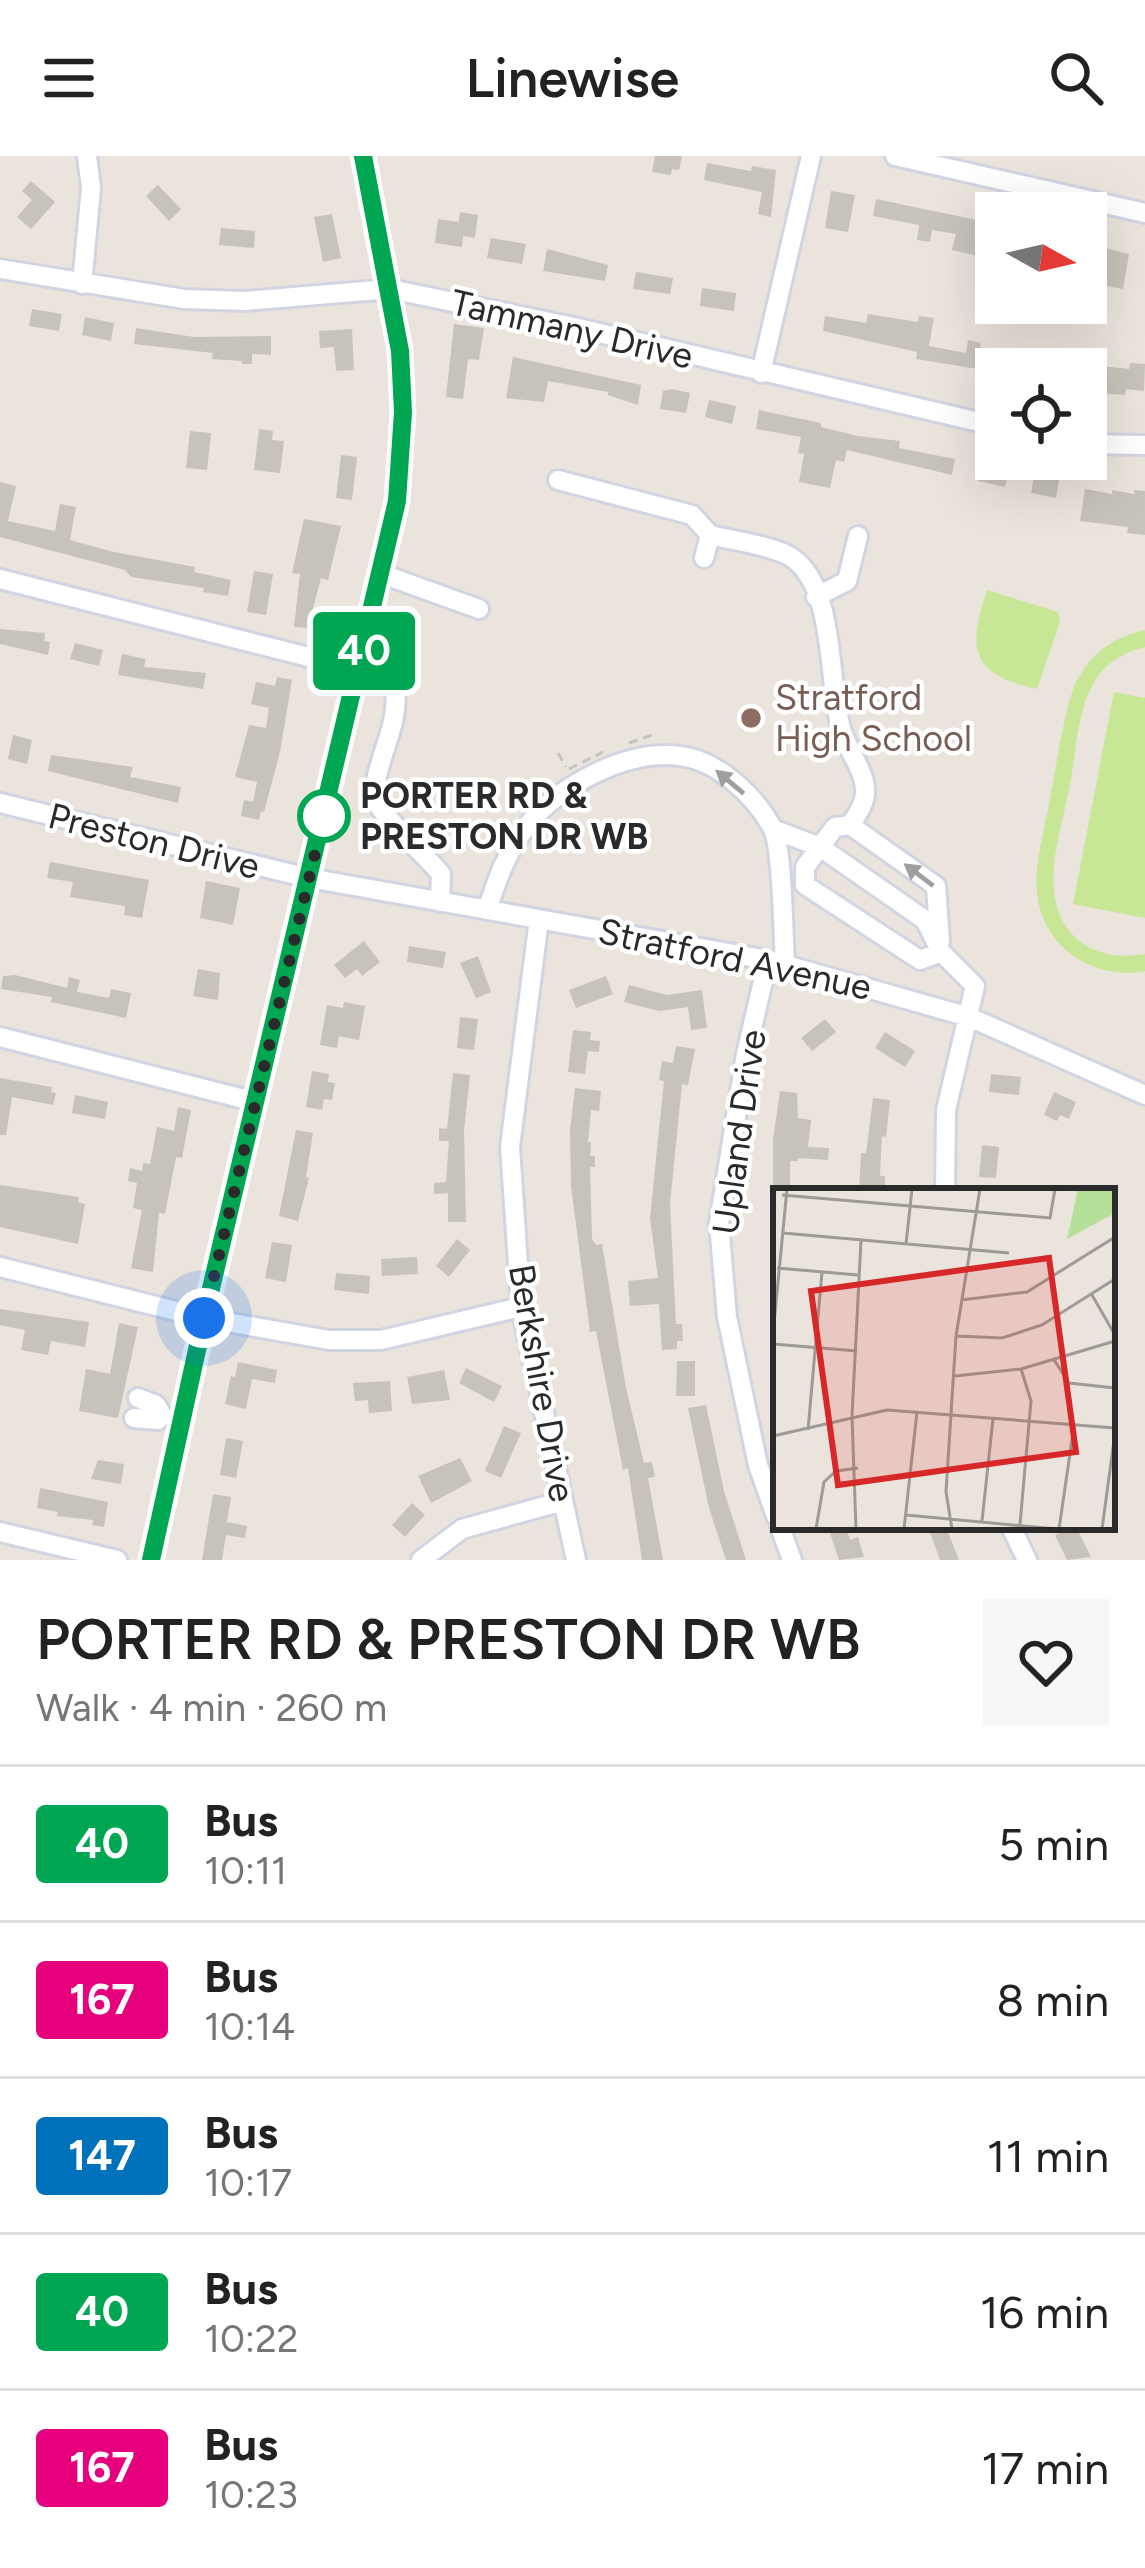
<!DOCTYPE html>
<meta charset="utf-8">
<style>
:root{--surface:#fff;--page:#f6f6f6;--text:#222;--muted:#767676;--line:#e0e0e0}
body{margin:0;font-family:Figtree,sans-serif;background:var(--page);color:var(--text);height:100vh;display:flex;flex-direction:column;font-size:45px;white-space:nowrap}
*{box-sizing:border-box;margin:0}
p{font-size:39px;color:var(--muted)}
.icon{flex:none;width:66px;height:66px;fill:none;stroke:currentColor;stroke-width:2;stroke-linecap:round;stroke-linejoin:round}
.map{position:relative;height:1404px;overflow:hidden}
.drawer{display:flex;flex-direction:column;background:var(--surface);flex:1}
.drawer>*{flex:none}
.badge{padding:0 24px;border-radius:9px;font-size:42px;line-height:78px}
.needle{width:78px;rotate:98deg}
.controls{position:absolute;left:975px;top:36px;display:grid;gap:24px}
.controls a{display:grid;place-items:center;width:132px;height:132px;border-radius:0px;background:var(--surface);box-shadow:0 12px 48px #0002;font-size:60px}
.you{position:absolute;width:60px;height:60px;margin:-30px;border:9px solid #fff;border-radius:50%;background:#1a73e8;box-shadow:0 0 0 18px #1a73e833}
.map>.badge{position:absolute;translate:-50% -50%;box-shadow:0 0 0 6px #fff}
.round{display:grid;place-items:center;flex:none;width:126px;height:126px;border-radius:0px;background:var(--page)}
.summary{display:flex;align-items:center;justify-content:space-between;height:204px;padding:0 36px}
h1{font-size:57px;font-weight:600;line-height:90px}
ul{padding:0;list-style:none}
li{display:flex;align-items:center;gap:36px;height:156px;padding:0 36px;border-top:3px solid var(--line)}
li div{flex:1}
li b{display:block;font-size:45px}
li em{font-style:normal}
li .badge{min-width:132px;font-weight:700;text-align:center}
header{display:flex;justify-content:space-between;align-items:center;height:156px;padding:0 36px;background:var(--surface);font-size:54px;font-weight:600}
.map>svg:first-child{display:block}
.pitch{fill:#c8e796}
.building{fill:#c7c2ba}
.lines{fill:none;stroke-linecap:round;stroke-linejoin:round}
.minor-casing{stroke:#d1d5e2;stroke-width:24}
.path{stroke:#c3c3c3;stroke-width:3;stroke-dasharray:9 6;stroke-linecap:butt}
.minor{stroke:#fff;stroke-width:18}
.oneway{fill:#9f9f9f}
.line-casing{stroke:#fff;stroke-width:27}
.line{stroke:#00a651;stroke-width:18}
.walk{stroke:#2a2a2a;stroke-width:12;stroke-dasharray:0 21.6}
.education-dot{fill:#8d6e63;stroke:#fff;stroke-width:4.5}
.stop-dot{fill:#fff;stroke:#00a651;stroke-width:6}
.labels{text-anchor:middle;dominant-baseline:central;stroke-width:9;stroke-linejoin:round;paint-order:stroke}
.street-label{font-size:36px;fill:#2a2a2a;stroke:#fff}
.education-label{font-size:36px;fill:#785e54;stroke:#fff;text-anchor:start}
.stop-label{font-size:36px;font-weight:bold;fill:#2a2a2a;stroke:#fff;text-anchor:start}
.inset-road{fill:none;stroke:#9e9a95;stroke-width:3}
.view{fill:#d62828;fill-opacity:0.15;stroke:#d62828;stroke-width:6}
.inset-edge{fill:none;stroke:#2a2a2a;stroke-width:6}
</style>
<header><svg class="icon" aria-label="menu" viewBox="0 0 24 24"><path d="M4 6h16M4 12h16M4 18h16"/></svg>Linewise<svg class="icon" aria-label="search" viewBox="0 0 24 24"><circle cx="10" cy="10" r="6"/><path d="M15 15l6 6"/></svg></header>
<div class="map">
<svg width="1145" height="1404" viewBox="0 0 1145 1404">
<rect width="100%" height="100%" fill="#ebe4dc"/>
<path class="pitch" d="M 987,434 L 1058,456 L 1060,466 L 1037,533 C 971,518 967,494 987,434 Z
M 1145,474 L 1145,491 C 1123,496 1104,508 1093,528 C 1077,556 1076,597 1070,629 C 1061,679 1032,749 1082,787 C 1101,800 1123,802 1145,798 L 1145,815 C 1093,825 1042,791 1037,737 C 1034,710 1043,680 1048,653 C 1056,613 1061,572 1073,533 C 1087,500 1110,482 1145,474 Z
M 1114,536 L 1145,542 L 1145,762 L 1073,748 Z"/>
<path class="building" d="M 655,0 L 682,0 L 679,14 L 672,13 L 671,19 L 652,16 Z
M 707,7 L 751,15 L 752,10 L 776,14 L 771,61 L 758,58 L 762,36 L 704,24 Z
M 31,25 L 55,46 L 31,73 L 17,61 L 32,44 L 22,35 Z
M 158,29 L 181,53 L 169,65 L 146,40 Z
M 831,35 L 855,39 L 848,76 L 825,72 Z
M 876,43 L 996,68 L 992,103 L 952,94 L 956,78 L 932,74 L 930,86 L 917,84 L 919,69 L 873,60 Z
M 460,56 L 478,59 L 475,82 L 463,80 L 462,91 L 435,87 L 438,63 L 459,66 Z
M 332,58 L 341,102 L 323,106 L 314,61 Z
M 221,72 L 255,75 L 254,92 L 219,89 Z
M 491,82 L 526,88 L 522,108 L 487,102 Z
M 1093,89 L 1129,98 L 1123,133 L 1087,126 Z
M 547,93 L 608,109 L 605,125 L 543,115 Z
M 636,116 L 673,122 L 670,138 L 633,133 Z
M 702,132 L 736,137 L 734,155 L 700,150 Z
M 32,153 L 62,158 L 59,175 L 29,170 Z
M 868,158 L 918,166 L 919,160 L 934,162 L 929,190 L 966,197 L 968,184 L 981,187 L 979,202 L 998,205 L 996,216 L 916,203 L 917,196 L 823,175 L 825,160 L 866,167 Z
M 85,161 L 114,167 L 111,185 L 82,179 Z
M 454,168 L 484,172 L 479,204 L 468,203 L 463,243 L 446,241 Z
M 136,172 L 194,181 L 271,180 L 271,199 L 252,198 L 252,208 L 242,208 L 242,205 L 212,203 L 213,197 L 134,188 Z
M 352,173 L 354,214 L 336,215 L 334,191 L 320,192 L 319,175 Z
M 1064,197 L 1101,204 L 1100,210 L 1129,213 L 1130,207 L 1145,208 L 1144,235 L 1126,233 L 1125,239 L 1086,236 L 1086,213 L 1061,213 Z
M 513,201 L 641,229 L 638,249 L 608,239 L 608,236 L 548,225 L 544,246 L 506,242 Z
M 672,233 L 690,237 L 686,257 L 660,253 L 663,235 Z
M 709,244 L 736,250 L 732,268 L 705,261 Z
M 759,254 L 821,267 L 821,271 L 858,280 L 900,285 L 899,292 L 955,303 L 952,319 L 847,294 L 844,306 L 836,304 L 830,332 L 799,326 L 804,298 L 798,297 L 801,281 L 756,273 Z
M 259,273 L 273,275 L 272,284 L 284,285 L 280,317 L 254,314 Z
M 190,275 L 211,277 L 207,314 L 186,312 Z
M 341,299 L 357,301 L 352,344 L 336,342 Z
M 982,309 L 1009,315 L 1005,331 L 978,325 Z
M 1034,320 L 1059,324 L 1056,342 L 1031,337 Z
M 0,326 L 16,330 L 8,365 L 55,375 L 60,348 L 76,351 L 70,384 L 114,396 L 195,411 L 194,416 L 231,424 L 228,440 L 203,436 L 204,432 L 131,421 L 125,414 L 0,381 Z
M 1085,333 L 1112,338 L 1112,334 L 1134,338 L 1134,334 L 1145,335 L 1145,379 L 1127,377 L 1128,371 L 1080,365 Z
M 304,363 L 341,370 L 328,424 L 321,422 L 308,472 L 294,471 L 300,418 L 292,417 Z
M 254,415 L 273,418 L 266,459 L 247,456 Z
M 0,473 L 45,477 L 44,485 L 50,486 L 48,499 L 0,488 Z
M 75,487 L 103,494 L 99,510 L 70,503 Z
M 122,498 L 146,503 L 144,511 L 206,517 L 203,533 L 118,519 Z
M 277,521 L 292,524 L 280,596 L 264,656 L 261,655 L 259,664 L 241,660 L 244,644 L 253,646 L 257,626 L 235,621 L 249,569 L 266,572 L 269,552 L 251,548 L 256,526 L 275,530 Z
M 13,579 L 32,584 L 27,608 L 8,603 Z
M 51,599 L 133,611 L 130,621 L 181,631 L 178,647 L 48,615 Z
M 50,706 L 149,724 L 142,762 L 124,759 L 125,750 L 70,741 L 73,726 L 47,722 Z
M 206,725 L 240,732 L 233,769 L 200,762 Z
M 364,785 L 380,806 L 362,820 L 357,813 L 345,822 L 334,809 Z
M 409,790 L 446,796 L 443,812 L 407,806 Z
M 478,800 L 491,836 L 476,842 L 460,807 Z
M 198,813 L 220,817 L 218,844 L 193,840 Z
M 15,819 L 67,832 L 69,821 L 80,824 L 77,836 L 109,842 L 111,833 L 131,837 L 126,862 L 51,846 L 52,841 L 1,833 L 3,820 Z
M 606,820 L 613,838 L 576,852 L 569,834 Z
M 629,829 L 667,839 L 702,834 L 707,872 L 691,874 L 688,851 L 659,855 L 624,846 Z
M 344,846 L 365,850 L 359,884 L 339,880 L 337,892 L 320,889 L 327,849 L 343,852 Z
M 460,861 L 478,863 L 474,894 L 457,892 Z
M 825,863 L 836,876 L 812,895 L 801,882 Z
M 573,874 L 591,876 L 590,884 L 600,885 L 599,896 L 588,895 L 585,918 L 568,916 Z
M 885,876 L 915,895 L 905,911 L 875,892 Z
M 676,890 L 695,893 L 688,929 L 682,928 L 670,1048 L 676,1168 L 682,1168 L 683,1185 L 677,1185 L 677,1193 L 662,1194 L 659,1148 L 630,1150 L 628,1125 L 658,1122 L 650,1062 L 664,925 L 659,924 L 662,905 L 673,907 Z
M 312,915 L 329,918 L 328,926 L 335,927 L 332,944 L 324,943 L 322,954 L 306,951 Z
M 453,917 L 470,919 L 464,974 L 466,1066 L 448,1066 L 448,1037 L 434,1038 L 434,1027 L 446,1026 L 449,985 L 439,985 L 439,972 L 447,973 Z
M 991,918 L 1021,921 L 1019,939 L 989,936 Z
M 0,922 L 52,931 L 51,936 L 56,937 L 53,949 L 12,941 L 6,979 L 0,979 Z
M 575,932 L 601,935 L 599,955 L 591,954 L 588,986 L 591,986 L 590,1000 L 595,1000 L 595,1011 L 590,1011 L 592,1083 L 596,1089 L 602,1088 L 626,1232 L 644,1307 L 652,1306 L 655,1321 L 648,1322 L 663,1404 L 642,1404 L 628,1312 L 623,1314 L 596,1175 L 590,1176 L 571,1030 L 570,974 Z
M 780,935 L 797,937 L 798,962 L 811,964 L 808,991 L 829,992 L 828,1004 L 798,1002 L 798,1005 L 790,1005 L 790,1035 L 773,1035 L 773,984 Z
M 1054,936 L 1076,946 L 1069,963 L 1060,959 L 1057,965 L 1044,959 Z
M 75,939 L 108,946 L 105,963 L 72,957 Z
M 873,942 L 890,944 L 886,981 L 882,980 L 880,1020 L 885,1020 L 885,1035 L 859,1035 L 861,997 L 866,997 Z
M 178,951 L 191,954 L 182,1002 L 176,1001 L 165,1058 L 159,1057 L 153,1116 L 131,1112 L 142,1054 L 133,1052 L 137,1027 L 128,1025 L 130,1012 L 142,1015 L 143,1007 L 150,1008 L 157,971 L 174,975 Z
M 296,974 L 313,977 L 306,1021 L 309,1022 L 298,1065 L 279,1060 Z
M 982,989 L 999,991 L 996,1022 L 979,1021 Z
M 0,1029 L 79,1041 L 78,1046 L 85,1048 L 78,1088 L 0,1071 Z
M 457,1083 L 470,1094 L 449,1121 L 436,1110 Z
M 272,1086 L 292,1089 L 286,1126 L 265,1122 Z
M 417,1101 L 418,1118 L 382,1120 L 381,1103 Z
M 336,1117 L 370,1120 L 369,1138 L 334,1134 Z
M 0,1153 L 89,1166 L 85,1191 L 51,1185 L 48,1199 L 21,1194 L 25,1174 L 0,1169 Z
M 119,1167 L 138,1171 L 118,1262 L 79,1255 L 86,1213 L 110,1218 Z
M 677,1205 L 695,1205 L 695,1240 L 676,1240 Z
M 238,1206 L 277,1214 L 275,1227 L 252,1223 L 246,1253 L 225,1248 L 231,1220 L 235,1221 Z
M 466,1212 L 502,1230 L 494,1246 L 459,1227 Z
M 444,1214 L 450,1244 L 412,1248 L 407,1221 Z
M 390,1225 L 392,1255 L 369,1257 L 368,1244 L 355,1245 L 353,1227 Z
M 706,1249 L 724,1335 L 746,1404 L 726,1404 L 709,1352 L 688,1252 Z
M 504,1270 L 521,1277 L 501,1322 L 485,1315 Z
M 226,1282 L 243,1285 L 236,1322 L 220,1319 Z
M 460,1302 L 472,1325 L 431,1347 L 418,1320 Z
M 98,1304 L 124,1308 L 121,1328 L 91,1323 Z
M 40,1332 L 108,1346 L 104,1371 L 92,1369 L 93,1364 L 57,1360 L 58,1356 L 37,1352 Z
M 213,1338 L 231,1341 L 227,1366 L 247,1370 L 245,1382 L 226,1379 L 222,1404 L 202,1404 Z
M 412,1347 L 425,1359 L 405,1381 L 392,1369 Z
M 846,1371 L 850,1384 L 858,1381 L 864,1401 L 839,1404 L 829,1374 Z
M 928,1371 L 946,1371 L 959,1404 L 940,1404 Z
M 1070,1372 L 1073,1377 L 1078,1375 L 1091,1401 L 1067,1404 L 1055,1379 Z"/>
<g class="lines">
<g class="minor-casing">
<path id="minor" d="M 895,0 L 1145,57
M 0,113 L 184,143 L 245,145 L 390,133 L 574,171 L 996,270
M 82,128 L 91,32 L 87,0
M 761,217 L 811,0
M 1086,288 L 1145,289
M 558,324 L 692,359 L 710,379 L 704,402
M 710,379 C 730,384 774,390 791,401 C 837,431 827,529 842,576 C 848,594 866,617 865,636 C 865,648 857,659 850,669 L 835,671 L 805,711 L 805,729 L 920,804 L 941,796
M 382,418 L 479,453
M 0,423 L 360,514 L 394,530 C 404,570 365,619 378,648 C 385,663 427,701 441,718 L 440,746
M 816,441 L 847,425 L 858,380
M 0,647 L 309,722 L 768,804 L 969,861 L 1145,939
M 850,669 L 936,730 L 940,786
M 775,674 L 820,691 L 925,764 L 941,796 L 975,830 L 946,954 L 945,1035
M 487,754 C 497,724 506,697 526,671 C 558,630 626,593 680,600 C 717,604 754,639 772,671 C 783,689 783,781 785,808
M 539,763 L 510,991 L 521,1151 L 576,1404
M 768,804 L 746,898 L 719,1067 L 727,1161 L 758,1309 L 776,1360
M 0,881 L 256,946
M 0,1111 L 204,1162 L 329,1184 L 381,1184 L 521,1151
M 134,1262 L 158,1264 L 162,1259 L 156,1249 L 138,1242
M 780,1371 L 792,1404
M 1011,1371 L 1027,1404
M 0,1376 L 117,1404
M 151,1404 L 204,1162 L 397,345 L 403,256 L 400,195 L 363,0
M 421,1404 L 462,1373 L 563,1345"/>
</g>
<path class="path" d="M 629,587 L 652,579
M 558,597 L 566,611
M 569,613 L 603,596"/>
<use href="#minor" class="minor"/>
</g>
<defs><path id="oneway-solid" d="M-6-.8H1V-3.2L6.5 0L1 3.2V.8H-6Z" transform="scale(3)"/></defs>
<g class="oneway">
<use href="#oneway-solid" transform="translate(730 626) rotate(-140)"/>
<use href="#oneway-solid" transform="translate(919 719) rotate(-143)"/>
</g>
<g class="lines">
<g class="line-casing">
<path id="line" d="M 151,1404 L 204,1162 L 397,345 L 403,256 L 400,195 L 363,0"/>
</g>
<use href="#line" class="line"/>
<path class="walk" d="M 204,1162 L 324,660"/>
</g>
<circle class="education-dot" cx="751" cy="562" r="12"/>
<circle class="stop-dot" cx="324" cy="660" r="24"/>
<g class="labels">
<g class="street-label">
<text transform="translate(572 173) rotate(13)">Tammany Drive</text>
<text transform="translate(154 685) rotate(14)">Preston Drive</text>
<text transform="translate(735 803) rotate(12)">Stratford Avenue</text>
<text transform="translate(739 976) rotate(-82)">Upland Drive</text>
<text transform="translate(542 1227) rotate(80)">Berkshire Drive</text>
</g>
<g class="education-label">
<text x="775" y="541">Stratford<tspan x="775" dy="41">High School</tspan></text>
</g>
<g class="stop-label">
<text x="360" y="639">PORTER RD &amp;<tspan x="360" dy="41">PRESTON DR WB</tspan></text>
</g>
</g>
<g transform="translate(773 1032)">
<rect width="342" height="342" fill="#ebe4dc"/>
<path d="M 305,1 L 342,1 L 342,25 L 294,51 Z" fill="#b5e09a"/>
<path class="inset-road" d="M 9,7 L 277,30 L 282,1M 10,45 L 236,65M 133,56 L 139,1M 4,80 L 85,87M 319,107 L 342,147M 188,112 L 254,104 L 342,49M 0,146 L 14,1M 183,148 L 229,150 L 269,137 L 342,91M 0,156 L 84,163M 280,170 L 296,195 L 342,200M 182,188 L 248,181 L 342,153M 35,242 L 49,84M 0,248 L 114,222 L 342,240M 133,327 L 284,341M 209,333 L 220,231M 247,336 L 258,213 L 248,181M 43,341 L 51,294 L 63,283 L 85,280M 83,341 L 79,228 L 88,52M 131,341 L 144,224M 179,341 L 173,304 L 183,148 L 207,1M 286,341 L 301,238M 329,341 L 342,245"/>
<path class="view" d="M 276,70 L 303,264 L 65,297 L 38,103 Z"/>
<rect width="342" height="342" class="inset-edge"/>
</g>
</svg>
<div class="controls">
<a><svg class="needle" viewBox="-14 -14 28 28"><path d="M0-13l5 13h-10z" fill="#e53935"/><path d="M0 13l5-13h-10z" fill="#767676"/></svg></a>
<a><svg class="icon" aria-label="locate" viewBox="0 0 24 24"><circle cx="12" cy="12" r="6"/><path d="M12 2v4M12 18v4M2 12h4M18 12h4"/></svg></a>
</div>
<div class="you" style="left:204px;top:1162px"></div>
<b class="badge" style="left:364px;top:495px;background:#00a651;color:#fff">40</b>
</div>
<section class="drawer">
<div class="summary"><div><h1>PORTER RD &amp; PRESTON DR WB</h1><p>Walk · 4 min · 260 m</p></div><a class="round"><svg class="icon" aria-label="heart" viewBox="0 0 24 24"><path d="M12 20l-8-8c-3-5 5-10 8-4 3-6 11-1 8 4z"/></svg></a></div>
<ul>
<li><span class="badge" style="background:#00a651;color:#fff">40</span><div><b>Bus</b><p>10:11</p></div><em>5 min</em></li>
<li><span class="badge" style="background:#e6007e;color:#fff">167</span><div><b>Bus</b><p>10:14</p></div><em>8 min</em></li>
<li><span class="badge" style="background:#0072bc;color:#fff">147</span><div><b>Bus</b><p>10:17</p></div><em>11 min</em></li>
<li><span class="badge" style="background:#00a651;color:#fff">40</span><div><b>Bus</b><p>10:22</p></div><em>16 min</em></li>
<li><span class="badge" style="background:#e6007e;color:#fff">167</span><div><b>Bus</b><p>10:23</p></div><em>17 min</em></li>
</ul>
</section>
